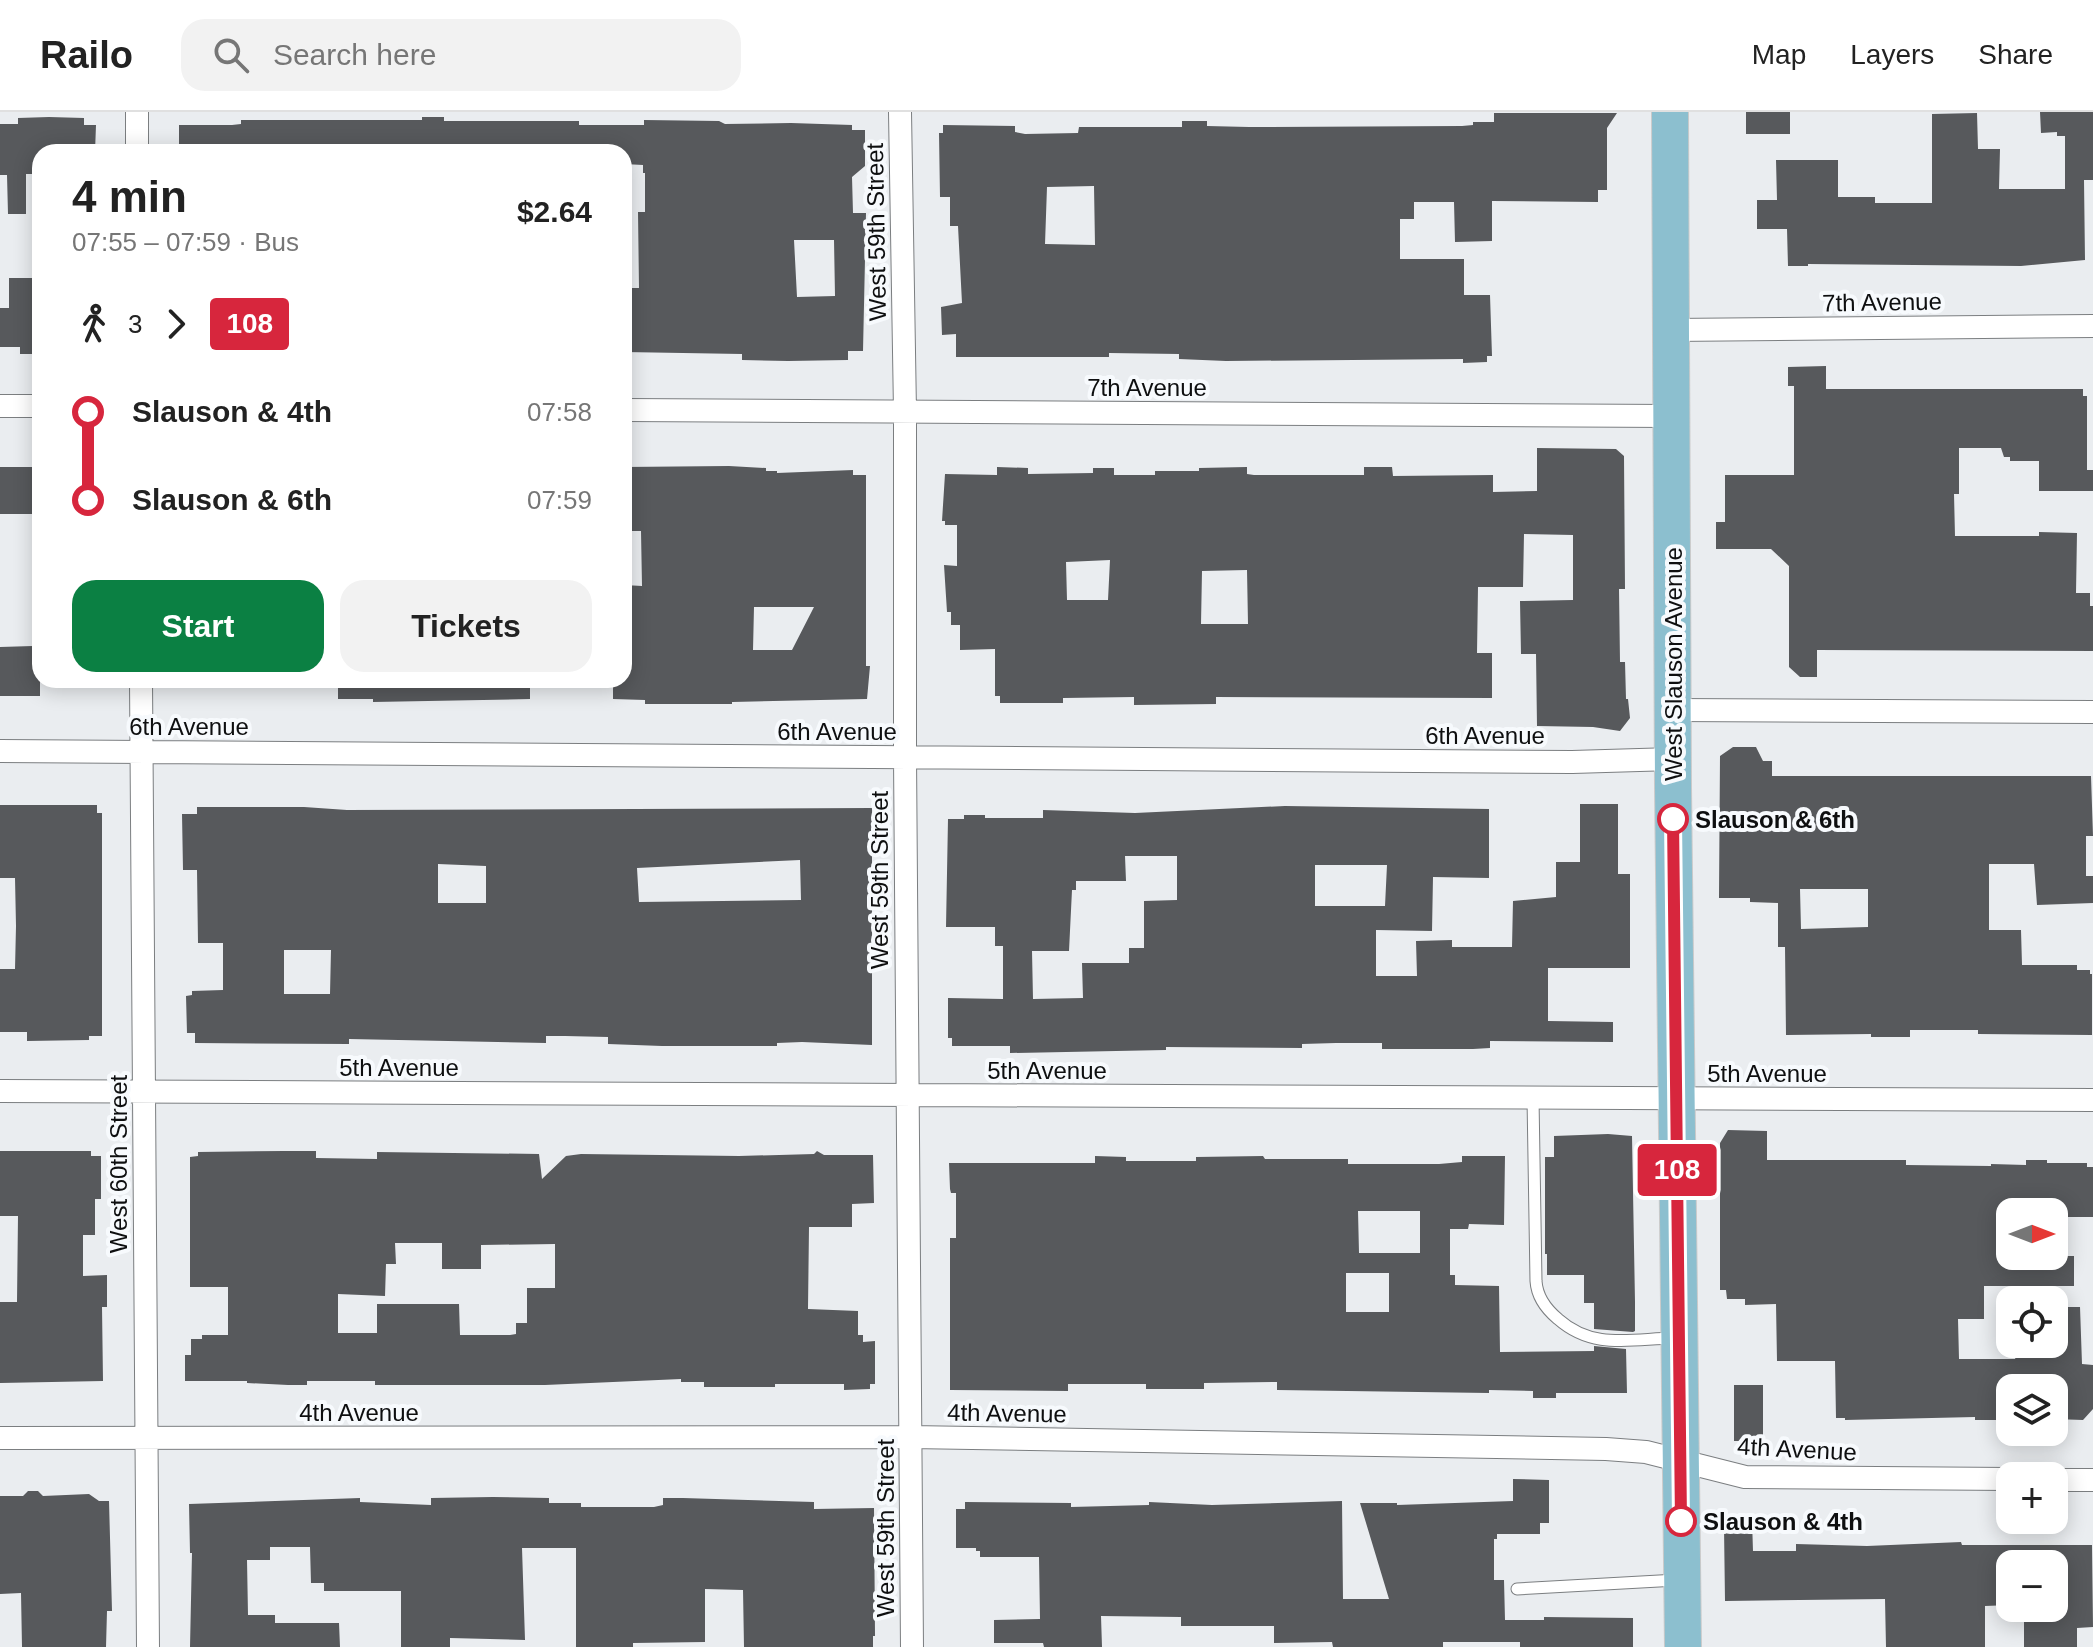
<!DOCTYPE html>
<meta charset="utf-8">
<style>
:root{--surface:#fff;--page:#f2f2f2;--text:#222;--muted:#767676;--line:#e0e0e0;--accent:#0b8043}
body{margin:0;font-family:Helvetica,sans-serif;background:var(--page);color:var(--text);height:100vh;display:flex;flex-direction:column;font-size:30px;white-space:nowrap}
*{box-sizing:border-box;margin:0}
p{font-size:26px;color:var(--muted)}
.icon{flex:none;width:44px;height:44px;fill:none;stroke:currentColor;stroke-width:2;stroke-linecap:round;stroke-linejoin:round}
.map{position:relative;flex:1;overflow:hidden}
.side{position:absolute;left:32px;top:32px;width:600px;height:544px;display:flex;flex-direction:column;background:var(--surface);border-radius:24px;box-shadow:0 4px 20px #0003}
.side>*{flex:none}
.badge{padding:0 16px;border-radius:6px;font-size:28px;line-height:52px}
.needle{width:52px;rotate:90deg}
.buttons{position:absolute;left:1996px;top:1086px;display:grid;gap:16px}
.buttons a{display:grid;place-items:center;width:72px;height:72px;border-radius:16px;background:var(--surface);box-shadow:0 4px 20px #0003;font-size:40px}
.map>.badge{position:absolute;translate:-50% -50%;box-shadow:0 0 0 4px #fff}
.legs{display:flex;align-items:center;gap:12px;height:88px;padding:0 40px;font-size:26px}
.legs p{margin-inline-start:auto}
.overview{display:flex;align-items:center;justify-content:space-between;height:136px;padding:0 40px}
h1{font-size:44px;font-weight:700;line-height:60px}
.action{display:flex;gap:16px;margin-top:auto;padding:16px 40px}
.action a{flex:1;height:92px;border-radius:24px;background:var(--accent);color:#fff;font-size:32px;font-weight:700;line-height:92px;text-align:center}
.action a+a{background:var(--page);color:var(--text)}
ul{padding:0 40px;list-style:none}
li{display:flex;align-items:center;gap:28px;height:88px;font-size:30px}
li i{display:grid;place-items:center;width:12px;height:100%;margin:0 10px;background:currentColor}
li i::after{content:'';width:20px;height:20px;margin:-10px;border:6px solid;border-radius:50%;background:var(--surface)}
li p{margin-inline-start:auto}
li:first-child i{background:linear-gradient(#0000 50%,currentColor 0)}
li:last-child i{background:linear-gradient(currentColor 50%,#0000 0)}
header{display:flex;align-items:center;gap:48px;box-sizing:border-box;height:112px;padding:0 40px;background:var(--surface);border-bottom:2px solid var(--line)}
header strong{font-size:38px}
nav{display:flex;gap:44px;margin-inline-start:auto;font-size:28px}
.search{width:560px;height:72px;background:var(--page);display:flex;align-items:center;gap:20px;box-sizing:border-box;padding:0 28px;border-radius:24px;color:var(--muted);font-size:30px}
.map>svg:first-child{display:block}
.building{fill:#57595c;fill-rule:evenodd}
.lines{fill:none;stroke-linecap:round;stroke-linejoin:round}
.service-casing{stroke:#7b7e80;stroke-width:13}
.minor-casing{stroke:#7b7e80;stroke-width:24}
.primary-casing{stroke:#cacaca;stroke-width:38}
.service{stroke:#fff;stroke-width:11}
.minor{stroke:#fff;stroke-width:22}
.primary{stroke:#8cbfcf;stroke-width:36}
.line-1-casing{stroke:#fff;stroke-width:18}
.line-1{stroke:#d7263d;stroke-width:12}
.stop-1-dot{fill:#fff;stroke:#d7263d;stroke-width:4}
.labels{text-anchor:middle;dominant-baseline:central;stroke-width:8;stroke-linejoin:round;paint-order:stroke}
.street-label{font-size:24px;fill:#0e0f10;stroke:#f7fafd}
.stop-label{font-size:24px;font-weight:bold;fill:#0e0f10;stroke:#f7fafd;text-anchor:start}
</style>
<header>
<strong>Railo</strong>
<div class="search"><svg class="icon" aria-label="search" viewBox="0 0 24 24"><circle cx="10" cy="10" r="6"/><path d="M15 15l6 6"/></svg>Search here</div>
<nav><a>Map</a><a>Layers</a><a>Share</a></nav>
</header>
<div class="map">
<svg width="2093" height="1535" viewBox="0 0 2093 1535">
<rect width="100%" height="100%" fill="#eaedf0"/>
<path class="building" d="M 1746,0 L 1790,0 L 1790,22 L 1746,22 Z
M 2040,0 L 2093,0 L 2093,68 L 2084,68 L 2085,148 L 2021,154 L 1808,152 L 1808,154 L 1788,154 L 1787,117 L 1757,117 L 1757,88 L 1777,88 L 1776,48 L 1838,48 L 1838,85 L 1875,85 L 1875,91 L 1932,91 L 1932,2 L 1977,1 L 1978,37 L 2000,37 L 1999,77 L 2065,77 L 2065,24 L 2057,24 L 2057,20 L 2041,21 Z
M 1494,1 L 1617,1 L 1607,16 L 1607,78 L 1598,78 L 1598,90 L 1492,89 L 1492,129 L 1455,130 L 1454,90 L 1414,90 L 1414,107 L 1400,107 L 1400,147 L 1464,147 L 1464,183 L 1490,183 L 1492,244 L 1487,244 L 1487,250 L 1463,251 L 1463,247 L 1226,249 L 1179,247 L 1179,242 L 1109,241 L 1109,245 L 956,245 L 956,222 L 942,223 L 941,195 L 962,191 L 958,114 L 950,114 L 950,85 L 940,85 L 939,21 L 943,21 L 943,13 L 1015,14 L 1015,20 L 1025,22 L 1078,21 L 1079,15 L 1182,15 L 1182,9 L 1207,9 L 1207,14 L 1249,15 L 1462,14 L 1473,13 L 1473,10 L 1494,10 ZM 1094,74 L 1095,133 L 1045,132 L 1047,75 Z
M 49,5 L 84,6 L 84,13 L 96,13 L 95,40 L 40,40 L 38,62 L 26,62 L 26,102 L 8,102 L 7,63 L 0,63 L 0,12 L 18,12 L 18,6 Z
M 422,5 L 444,5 L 444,9 L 579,9 L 579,13 L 644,13 L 644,8 L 719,9 L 725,12 L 791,11 L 852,13 L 852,18 L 865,18 L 865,54 L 852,65 L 853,101 L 866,101 L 863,239 L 848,239 L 848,248 L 788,249 L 742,248 L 742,242 L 624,240 L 624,176 L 639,176 L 638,100 L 645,100 L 645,61 L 643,61 L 643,53 L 624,52 L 624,40 L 179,40 L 179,13 L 232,13 L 241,12 L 241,8 L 422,8 ZM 794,128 L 834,128 L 835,184 L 797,185 Z
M 9,166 L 40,166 L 40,242 L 20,242 L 20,235 L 0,235 L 0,196 L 9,196 Z
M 1826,254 L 1826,277 L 2083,277 L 2083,284 L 2087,284 L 2087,358 L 2093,358 L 2093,379 L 2039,379 L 2039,349 L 2010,349 L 2010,345 L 2004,345 L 2001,336 L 1959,336 L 1959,382 L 1954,382 L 1955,424 L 2039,424 L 2039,420 L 2077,421 L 2076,481 L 2090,481 L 2090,494 L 2093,494 L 2093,539 L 1817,538 L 1817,565 L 1800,565 L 1789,555 L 1789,454 L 1771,437 L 1716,437 L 1716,410 L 1725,410 L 1725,363 L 1794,363 L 1794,274 L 1788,274 L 1788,255 Z
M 1537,336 L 1616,337 L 1624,344 L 1625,477 L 1619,477 L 1620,550 L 1625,550 L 1626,587 L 1628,587 L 1630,606 L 1620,619 L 1593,615 L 1537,614 L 1536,542 L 1521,542 L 1520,489 L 1573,488 L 1573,423 L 1524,422 L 1523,475 L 1478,475 L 1477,541 L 1492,541 L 1492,586 L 1216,585 L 1216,592 L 1134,593 L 1134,585 L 1063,586 L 1063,591 L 1000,591 L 1000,584 L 995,584 L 995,537 L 960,538 L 960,513 L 951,513 L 951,500 L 947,500 L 944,453 L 957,454 L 957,413 L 945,413 L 945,409 L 942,409 L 945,362 L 997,363 L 997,355 L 1028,356 L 1028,362 L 1093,361 L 1093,356 L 1114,356 L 1114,363 L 1155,363 L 1155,359 L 1199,359 L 1199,356 L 1247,355 L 1247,362 L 1254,363 L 1364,363 L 1364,355 L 1392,355 L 1393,364 L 1493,363 L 1493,380 L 1537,379 ZM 1110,448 L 1108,488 L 1067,488 L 1066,450 ZM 1247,458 L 1248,512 L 1201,512 L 1202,459 Z
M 729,354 L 766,356 L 766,359 L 777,359 L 777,361 L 853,358 L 853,363 L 866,363 L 866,554 L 870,554 L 867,587 L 732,590 L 732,592 L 645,592 L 645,588 L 613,587 L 613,568 L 624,568 L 624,473 L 642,474 L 641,419 L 631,419 L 631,407 L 628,407 L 628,403 L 624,403 L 624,355 ZM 754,495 L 814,495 L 792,538 L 753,538 Z
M 0,355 L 40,355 L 40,402 L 0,402 Z
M 33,534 L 33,544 L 40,544 L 40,584 L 0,584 L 0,535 Z
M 338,568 L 530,568 L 530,587 L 373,590 L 373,587 L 338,587 Z
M 1756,635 L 1763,649 L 1772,649 L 1772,664 L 2091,664 L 2093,724 L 2086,724 L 2086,764 L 2093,764 L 2093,791 L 2037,793 L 2034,752 L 1989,752 L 1989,818 L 2021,818 L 2022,853 L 2077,853 L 2077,858 L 2090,858 L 2090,862 L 2092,862 L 2092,923 L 1978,922 L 1978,918 L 1910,918 L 1910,925 L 1871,925 L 1871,922 L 1786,923 L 1785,835 L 1778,835 L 1778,791 L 1750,790 L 1750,786 L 1719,786 L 1720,644 L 1733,635 ZM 1800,777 L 1868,777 L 1868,815 L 1801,817 Z
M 1580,692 L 1618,692 L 1618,762 L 1630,762 L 1630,856 L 1548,856 L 1548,909 L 1613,910 L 1613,930 L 1490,929 L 1490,936 L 1473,937 L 1382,937 L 1382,931 L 1336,931 L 1302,932 L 1302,936 L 1166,935 L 1166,938 L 1010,941 L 1010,934 L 952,934 L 952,926 L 948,926 L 948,886 L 1003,887 L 1003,834 L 995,834 L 995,815 L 946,815 L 948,707 L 964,707 L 964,703 L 985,703 L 985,706 L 1043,706 L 1043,698 L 1135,701 L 1285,694 L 1489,697 L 1489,766 L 1433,765 L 1432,819 L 1376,818 L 1376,864 L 1417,864 L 1416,829 L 1452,828 L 1452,835 L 1512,835 L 1513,789 L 1556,785 L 1556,750 L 1580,750 ZM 1125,744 L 1177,744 L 1177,788 L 1144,789 L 1144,836 L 1129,836 L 1129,851 L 1082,851 L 1083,886 L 1033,887 L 1032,839 L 1069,839 L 1072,778 L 1076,778 L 1076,769 L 1126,769 ZM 1315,753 L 1387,753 L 1385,794 L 1315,794 Z
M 0,693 L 97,693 L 97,701 L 102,701 L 102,924 L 89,924 L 89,928 L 27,929 L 27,920 L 0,920 L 0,857 L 15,857 L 16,814 L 15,766 L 0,766 Z
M 197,695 L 304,695 L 347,698 L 872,696 L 872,933 L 802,930 L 777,931 L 777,934 L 662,934 L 608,932 L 608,925 L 565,924 L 546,924 L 546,931 L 349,927 L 349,932 L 195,931 L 195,921 L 187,921 L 186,884 L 192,883 L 192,879 L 223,878 L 223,831 L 198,831 L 197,758 L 183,758 L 182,702 L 197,702 ZM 800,748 L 801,788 L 639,790 L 637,756 ZM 438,752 L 486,754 L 486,791 L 438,791 ZM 284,838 L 331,838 L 330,882 L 284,882 Z
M 1728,1018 L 1767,1019 L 1767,1048 L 1906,1048 L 1906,1053 L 1991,1054 L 1991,1052 L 2026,1053 L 2026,1048 L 2047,1048 L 2047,1051 L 2087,1051 L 2087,1055 L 2093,1055 L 2093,1105 L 2059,1105 L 2059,1100 L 2005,1100 L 2005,1144 L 2074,1144 L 2074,1174 L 1984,1174 L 1984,1207 L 1958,1207 L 1959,1247 L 2015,1247 L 2019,1238 L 2054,1238 L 2054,1229 L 2060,1229 L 2059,1195 L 2080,1195 L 2082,1252 L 2093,1253 L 2093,1297 L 2083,1308 L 2054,1307 L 2054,1276 L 2008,1276 L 2008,1308 L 1975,1308 L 1975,1305 L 1845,1308 L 1845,1306 L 1836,1306 L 1835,1249 L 1777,1249 L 1776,1192 L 1745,1193 L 1745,1187 L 1727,1187 L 1726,1178 L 1720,1178 L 1720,1031 Z
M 1608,1022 L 1632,1024 L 1635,1190 L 1635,1219 L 1633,1220 L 1594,1217 L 1594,1191 L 1584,1191 L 1584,1163 L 1547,1163 L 1547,1142 L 1545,1142 L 1545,1045 L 1554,1045 L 1554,1024 Z
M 0,1039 L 91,1039 L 91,1044 L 101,1044 L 101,1087 L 95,1087 L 95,1123 L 83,1123 L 83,1164 L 107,1163 L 107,1195 L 102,1195 L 103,1269 L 0,1271 L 0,1190 L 17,1190 L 18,1104 L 0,1104 Z
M 284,1039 L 316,1039 L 316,1046 L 377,1047 L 377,1040 L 539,1042 L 542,1067 L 566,1044 L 581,1042 L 739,1044 L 814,1042 L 817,1039 L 824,1043 L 873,1043 L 874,1091 L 852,1092 L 852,1115 L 809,1115 L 808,1197 L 858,1199 L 858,1223 L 863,1223 L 863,1230 L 875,1229 L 875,1272 L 870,1272 L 870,1277 L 844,1278 L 844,1272 L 775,1272 L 775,1275 L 704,1275 L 704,1270 L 681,1270 L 681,1267 L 545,1273 L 375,1273 L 375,1269 L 307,1269 L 307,1273 L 288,1273 L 247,1271 L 247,1269 L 185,1269 L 185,1243 L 191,1243 L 191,1227 L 202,1227 L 202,1223 L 228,1223 L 228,1175 L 190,1175 L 190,1045 L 198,1044 L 198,1040 ZM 395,1131 L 442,1131 L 442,1157 L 481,1157 L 481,1133 L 555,1132 L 555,1176 L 527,1176 L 527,1211 L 516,1211 L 516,1222 L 510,1223 L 460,1223 L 459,1192 L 377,1192 L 377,1221 L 338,1221 L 338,1182 L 385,1184 L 386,1152 L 396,1152 Z
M 1095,1044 L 1126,1045 L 1126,1049 L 1196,1049 L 1196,1045 L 1263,1044 L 1265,1047 L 1348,1047 L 1348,1052 L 1439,1052 L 1462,1050 L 1462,1044 L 1505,1044 L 1504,1113 L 1469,1112 L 1468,1117 L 1450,1117 L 1450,1163 L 1455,1163 L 1455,1173 L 1499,1174 L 1500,1240 L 1594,1239 L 1594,1234 L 1626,1237 L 1627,1281 L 1556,1281 L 1556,1286 L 1533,1286 L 1533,1279 L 1489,1278 L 1489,1281 L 1277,1278 L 1277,1270 L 1204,1271 L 1204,1277 L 1146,1277 L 1146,1272 L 1068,1272 L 1068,1279 L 950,1278 L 950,1126 L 956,1126 L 956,1081 L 951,1081 L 950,1077 L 949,1051 L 1095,1051 ZM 1358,1099 L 1420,1099 L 1420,1141 L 1359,1141 ZM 1346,1161 L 1389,1161 L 1389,1200 L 1346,1200 Z
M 1734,1273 L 1763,1273 L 1763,1329 L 1734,1329 Z
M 1513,1367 L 1549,1368 L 1549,1411 L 1540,1411 L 1540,1422 L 1497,1422 L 1497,1427 L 1494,1427 L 1494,1468 L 1504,1468 L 1505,1508 L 1544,1508 L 1544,1505 L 1633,1506 L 1633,1535 L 1520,1535 L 1520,1530 L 1443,1530 L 1443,1535 L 1333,1535 L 1332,1530 L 1274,1531 L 1274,1514 L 1181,1514 L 1181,1505 L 1101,1504 L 1102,1535 L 1044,1535 L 1043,1531 L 994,1531 L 994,1508 L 1040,1507 L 1039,1445 L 980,1445 L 980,1439 L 976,1439 L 976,1436 L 956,1436 L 956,1397 L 965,1397 L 965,1390 L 1071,1391 L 1071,1395 L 1149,1393 L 1149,1390 L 1212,1393 L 1342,1389 L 1343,1487 L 1389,1487 L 1360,1391 L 1397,1391 L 1397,1393 L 1513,1389 Z
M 28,1379 L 38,1379 L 43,1384 L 89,1382 L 99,1389 L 109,1389 L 112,1499 L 107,1499 L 106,1535 L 22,1535 L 21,1481 L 0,1482 L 0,1384 L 23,1384 Z
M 493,1385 L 549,1386 L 549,1391 L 581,1391 L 581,1395 L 654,1395 L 663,1393 L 663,1386 L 683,1386 L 814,1390 L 814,1397 L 874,1396 L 875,1524 L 873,1524 L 873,1535 L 744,1535 L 743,1478 L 705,1477 L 705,1530 L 633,1531 L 633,1535 L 576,1535 L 576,1436 L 522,1436 L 525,1528 L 450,1526 L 450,1535 L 401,1535 L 401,1479 L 324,1479 L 324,1471 L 311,1471 L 310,1435 L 270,1435 L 270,1448 L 247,1448 L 248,1503 L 275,1503 L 275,1511 L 339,1511 L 340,1535 L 190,1535 L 192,1441 L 190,1441 L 189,1392 L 360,1386 L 360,1390 L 431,1393 L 431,1386 Z
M 1729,1408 L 1752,1408 L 1753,1439 L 1796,1439 L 1796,1432 L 1867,1434 L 1961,1430 L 1962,1433 L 2092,1433 L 2093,1515 L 2077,1516 L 2077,1535 L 2024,1535 L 2024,1496 L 2054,1496 L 2054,1452 L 2009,1452 L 2010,1493 L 1985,1494 L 1985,1535 L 1886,1535 L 1885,1487 L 1725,1489 L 1724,1415 Z"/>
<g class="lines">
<g class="service-casing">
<path id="service" d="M 1533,986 L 1536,1169 C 1537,1185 1546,1197 1558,1207 C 1593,1238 1630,1227 1674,1226
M 1517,1477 L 1677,1468"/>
</g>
<g class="minor-casing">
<path id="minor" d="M 137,0 L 137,40
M 900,0 L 905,299 L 905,645 L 912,1535
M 1671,218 L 2093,214
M 0,294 L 40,294
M 624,298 L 1671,304
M 141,568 L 148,1535
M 1673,598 L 2093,600
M 0,639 L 1572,650 L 1673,647
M 0,979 L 2093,988
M 0,1326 L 911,1325 L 1606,1337 L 1646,1340 L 1745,1365 L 2010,1367
M 2054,1368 L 2093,1368"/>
</g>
<g class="primary-casing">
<path id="primary" d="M 1670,0 L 1673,675 L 1683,1535"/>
</g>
<use href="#service" class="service"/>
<use href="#minor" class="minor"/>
<use href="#primary" class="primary"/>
</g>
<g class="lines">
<g class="line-1-casing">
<path id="line-1" d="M 1673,707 L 1681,1409"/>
</g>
<use href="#line-1" class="line-1"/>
</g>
<g class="stop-1-dot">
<circle cx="1673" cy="707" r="14"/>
<circle cx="1681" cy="1409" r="14"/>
</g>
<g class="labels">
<g class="street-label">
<text transform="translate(876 120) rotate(-91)">West 59th Street</text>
<text transform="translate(1882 190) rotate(-1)">7th Avenue</text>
<text x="1147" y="275">7th Avenue</text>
<text transform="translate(1673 552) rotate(-90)">West Slauson Avenue</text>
<text x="189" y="614">6th Avenue</text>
<text x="837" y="619">6th Avenue</text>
<text x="1485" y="623">6th Avenue</text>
<text transform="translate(879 768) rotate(-90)">West 59th Street</text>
<text x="399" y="955">5th Avenue</text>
<text x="1047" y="958">5th Avenue</text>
<text x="1767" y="961">5th Avenue</text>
<text transform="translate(118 1052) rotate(-90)">West 60th Street</text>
<text x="359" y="1300">4th Avenue</text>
<text transform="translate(1007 1301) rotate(1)">4th Avenue</text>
<text transform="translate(1797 1337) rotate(3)">4th Avenue</text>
<text transform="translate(885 1416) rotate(-90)">West 59th Street</text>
</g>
<g class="stop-label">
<text x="1695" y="707">Slauson &amp; 6th</text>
<text x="1703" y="1409">Slauson &amp; 4th</text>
</g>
</g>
</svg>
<div class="buttons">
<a><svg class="needle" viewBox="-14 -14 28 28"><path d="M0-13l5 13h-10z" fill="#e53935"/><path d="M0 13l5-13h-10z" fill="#767676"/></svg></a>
<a><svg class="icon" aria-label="locate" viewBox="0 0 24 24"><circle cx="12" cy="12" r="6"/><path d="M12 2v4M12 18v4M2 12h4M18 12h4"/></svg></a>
<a><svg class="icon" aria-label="layers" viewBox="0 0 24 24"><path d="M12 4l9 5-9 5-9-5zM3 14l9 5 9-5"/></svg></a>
<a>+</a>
<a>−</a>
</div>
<b class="badge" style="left:1677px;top:1058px;background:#d7263d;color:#fff">108</b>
<section class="side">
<div class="overview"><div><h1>4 min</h1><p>07:55 – 07:59 · Bus</p></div><b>$2.64</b></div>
<div class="legs"><svg class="icon" aria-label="walk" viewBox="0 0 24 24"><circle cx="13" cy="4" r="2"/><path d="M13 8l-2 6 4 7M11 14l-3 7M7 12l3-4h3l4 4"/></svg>3<svg class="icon" aria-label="forward" viewBox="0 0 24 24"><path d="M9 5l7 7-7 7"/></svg><b class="badge" style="background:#d7263d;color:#fff">108</b></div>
<ul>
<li><i style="color:#d7263d"></i><b>Slauson &amp; 4th</b><p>07:58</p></li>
<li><i style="color:#d7263d"></i><b>Slauson &amp; 6th</b><p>07:59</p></li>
</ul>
<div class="action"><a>Start</a><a>Tickets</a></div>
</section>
</div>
